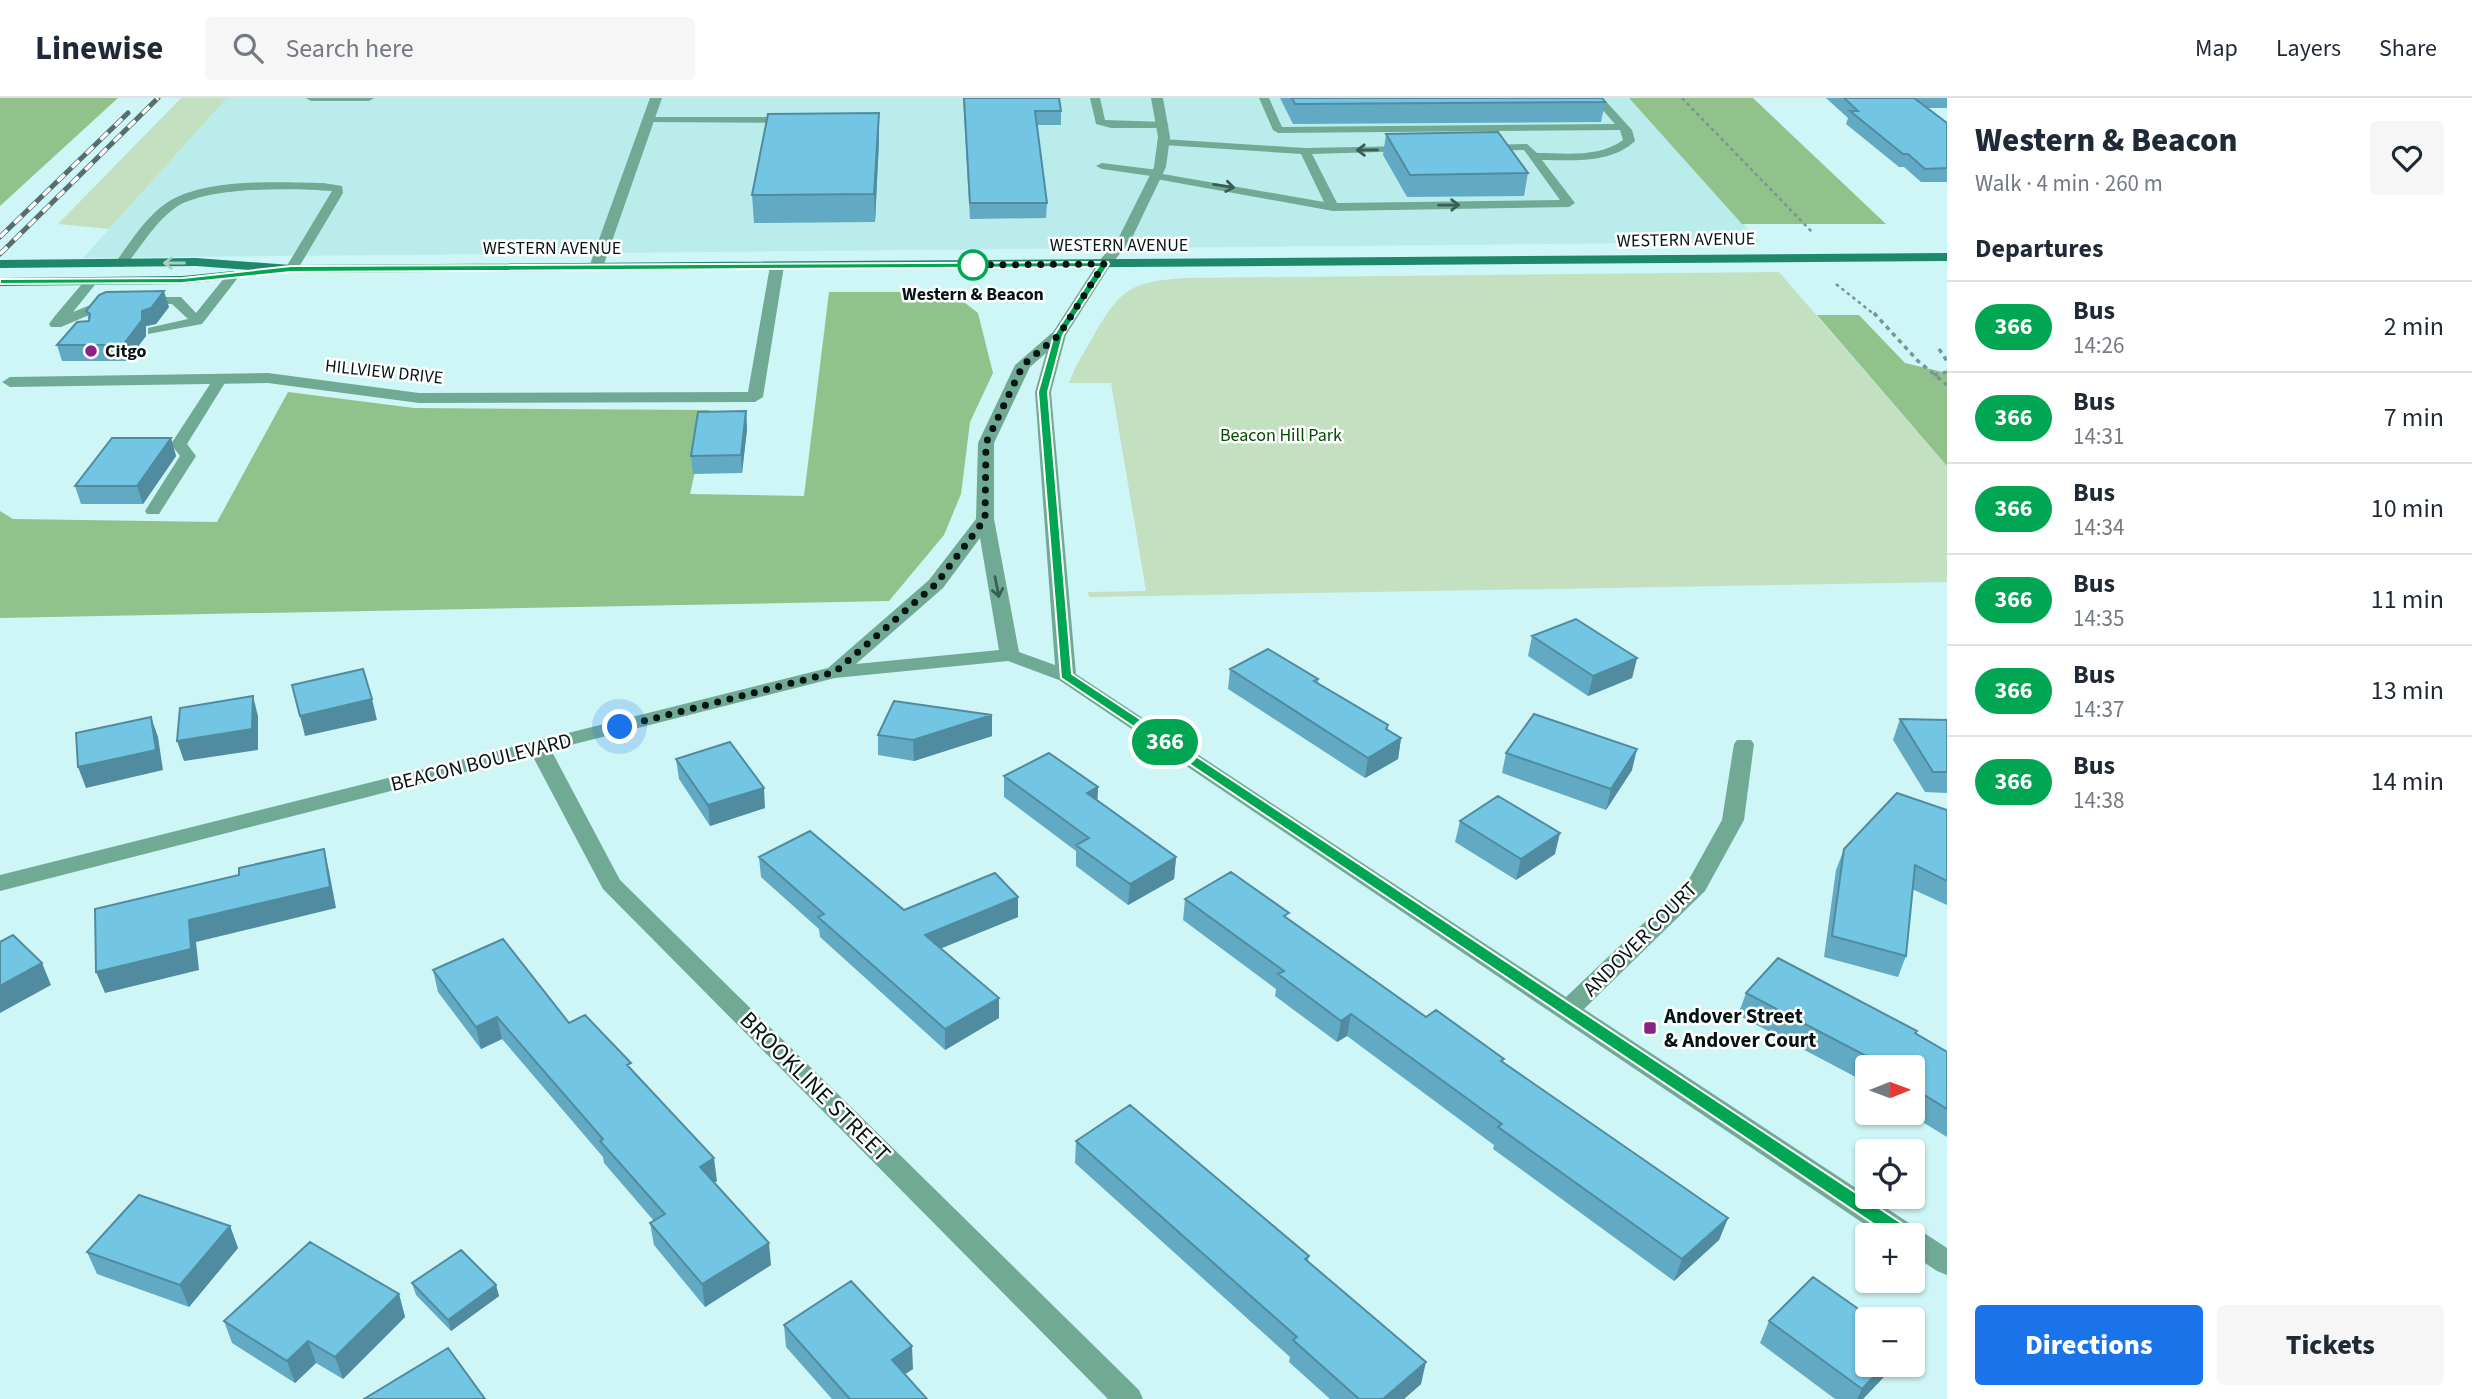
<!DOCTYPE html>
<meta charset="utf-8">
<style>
:root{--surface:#fff;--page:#f6f6f7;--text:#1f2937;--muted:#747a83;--line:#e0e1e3;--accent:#1a73e8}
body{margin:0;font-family:"Source Sans 3",sans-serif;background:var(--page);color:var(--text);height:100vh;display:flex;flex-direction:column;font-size:26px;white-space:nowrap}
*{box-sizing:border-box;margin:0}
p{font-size:23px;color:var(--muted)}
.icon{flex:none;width:38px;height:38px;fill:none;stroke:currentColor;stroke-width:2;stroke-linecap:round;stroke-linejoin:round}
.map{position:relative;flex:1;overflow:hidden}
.panel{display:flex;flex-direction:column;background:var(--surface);width:525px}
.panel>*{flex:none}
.badge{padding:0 14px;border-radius:23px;font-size:24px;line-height:46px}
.needle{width:46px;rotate:89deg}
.tools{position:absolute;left:1855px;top:957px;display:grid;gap:14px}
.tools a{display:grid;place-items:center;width:70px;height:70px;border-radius:7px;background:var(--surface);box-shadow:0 2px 5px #0004;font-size:35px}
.you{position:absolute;width:35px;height:35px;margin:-18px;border:5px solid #fff;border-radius:50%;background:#1a73e8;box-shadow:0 0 0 10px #1a73e833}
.map>.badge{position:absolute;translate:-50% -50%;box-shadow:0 0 0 4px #fff}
h2{padding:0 28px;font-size:26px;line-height:63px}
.round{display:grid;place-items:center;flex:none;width:74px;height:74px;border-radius:7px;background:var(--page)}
.head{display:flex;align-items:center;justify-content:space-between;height:119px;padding:0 28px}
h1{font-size:33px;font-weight:800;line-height:52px}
.action{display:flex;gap:14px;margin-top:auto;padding:14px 28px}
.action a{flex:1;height:80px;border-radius:7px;background:var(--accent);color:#fff;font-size:28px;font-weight:800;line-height:80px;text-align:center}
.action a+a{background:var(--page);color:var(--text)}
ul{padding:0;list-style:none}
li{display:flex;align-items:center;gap:21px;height:91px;padding:0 28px;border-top:2px solid var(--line)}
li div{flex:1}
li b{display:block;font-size:26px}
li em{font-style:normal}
li .badge{min-width:77px;font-weight:700;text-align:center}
header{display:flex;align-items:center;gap:42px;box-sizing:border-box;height:98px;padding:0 35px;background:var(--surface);border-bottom:2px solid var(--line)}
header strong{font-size:33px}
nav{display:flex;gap:38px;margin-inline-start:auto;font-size:24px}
.search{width:490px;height:63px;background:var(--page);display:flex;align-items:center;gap:18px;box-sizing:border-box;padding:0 24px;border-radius:7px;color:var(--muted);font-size:26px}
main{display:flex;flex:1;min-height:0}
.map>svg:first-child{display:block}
.built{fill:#bbecec}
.green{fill:#c3e1c0}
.forest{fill:#91c28c}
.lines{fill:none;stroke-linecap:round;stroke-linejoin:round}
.path-far1{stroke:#799595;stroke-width:2.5;stroke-dasharray:3.5 3.5;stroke-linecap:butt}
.path{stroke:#799595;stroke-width:3.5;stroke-dasharray:4.5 4.5;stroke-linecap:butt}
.lane{fill:#70a994;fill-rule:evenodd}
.street{fill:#70a994;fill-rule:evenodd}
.secondary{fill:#1f876a;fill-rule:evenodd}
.rail-casing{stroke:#566e6e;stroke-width:5}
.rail{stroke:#fff;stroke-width:3.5;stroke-dasharray:10;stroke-linecap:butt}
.wall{fill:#62aac3}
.shaded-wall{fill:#508b9f}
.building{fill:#72c6e3;stroke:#508b9f;stroke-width:2}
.oneway{stroke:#3b5e54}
.oneway2{stroke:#a5cfc3}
.line{fill:#00a651;stroke:#fff;stroke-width:2}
.walk{stroke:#061414;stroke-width:7;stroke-dasharray:0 12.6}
.stop-dot{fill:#fff;stroke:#00a651;stroke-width:3.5}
.poi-dot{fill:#8a2288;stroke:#fff;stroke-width:2.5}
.labels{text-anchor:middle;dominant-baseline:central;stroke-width:5;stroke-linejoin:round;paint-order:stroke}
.far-street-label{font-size:18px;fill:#061414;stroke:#fff}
.far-stop-label{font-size:18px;font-weight:bold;fill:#061414;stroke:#fff}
.far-poi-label{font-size:18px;font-weight:bold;fill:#061414;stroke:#fff;text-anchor:start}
.far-park-label{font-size:18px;fill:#034c01;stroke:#fff}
.street-label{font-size:21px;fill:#061414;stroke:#fff}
.poi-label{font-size:21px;font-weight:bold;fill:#061414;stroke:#fff;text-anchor:start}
.near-street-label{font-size:24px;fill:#061414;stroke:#fff}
</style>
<header>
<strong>Linewise</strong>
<div class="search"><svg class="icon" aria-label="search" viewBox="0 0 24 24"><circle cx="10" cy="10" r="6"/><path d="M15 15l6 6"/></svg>Search here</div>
<nav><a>Map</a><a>Layers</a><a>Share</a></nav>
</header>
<main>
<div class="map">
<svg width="1947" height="1301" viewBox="0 0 1947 1301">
<rect width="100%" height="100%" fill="#cff6f6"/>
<path class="built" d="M 227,0 L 1629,0 L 1760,144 L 83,160 Z"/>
<path class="green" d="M 181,0 L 227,0 L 109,131 L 58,126 Z
M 1779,174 L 1947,368 L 1947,484 L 1089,499 L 1088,494 L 1146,493 L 1111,285 L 1069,285 C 1075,268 1085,253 1094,237 C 1121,191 1130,184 1184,180 Z"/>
<path class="forest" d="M 0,0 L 118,0 L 0,108 Z
M 1629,0 L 1753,0 L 1886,126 L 1742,126 Z
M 829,194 L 951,194 L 978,215 L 993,275 L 970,324 L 961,396 L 944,437 L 889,503 L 0,520 L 0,413 L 13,421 L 217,424 L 288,294 L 414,310 L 709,312 L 690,396 L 804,398 Z
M 1817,217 L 1859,217 L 1905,265 L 1947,275 L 1947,368 Z"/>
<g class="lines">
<path class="path-far1" d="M 1682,0 L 1813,135
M 1836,186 L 1875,217"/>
<path class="path" d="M 1874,215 L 1918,263 L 1947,287
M 1939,251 L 1947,263
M 1934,277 L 1947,274"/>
<path class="lane" d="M 306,0 L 374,0 L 369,3 L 311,3 Z
M 1090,0 L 1100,0 L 1105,22 L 1164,24 L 1169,27 L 1164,30 L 1111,30 L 1096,26 Z
M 1259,0 L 1269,0 L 1282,29 L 1615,26 L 1592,0 L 1603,0 L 1632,32 L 1635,43 C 1611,66 1572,62 1542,62 L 1575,105 L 1569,109 L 1333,113 L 1156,81 L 1151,78 L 1102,71 L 1096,68 L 1102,65 L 1158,72 L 1163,76 L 1324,104 L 1301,56 L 1163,47 L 1157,44 L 1163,41 L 1305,50 L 1409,48 L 1413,49 L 1413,53 L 1312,56 L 1337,105 L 1560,102 L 1524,52 L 1485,53 L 1479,50 L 1485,47 L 1527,46 L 1537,55 C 1566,55 1598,60 1623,42 L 1620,32 L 1278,35 L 1273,32 Z
M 648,19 L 794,19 L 799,22 L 794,25 L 644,24 L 644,20 Z
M 323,85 L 342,88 L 343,95 L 296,174 L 291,175 L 285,171 L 332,93 C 294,90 206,88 175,110 C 155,124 141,149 125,168 L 121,169 L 115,165 C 130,145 146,118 168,104 C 205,80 280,84 323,85 Z
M 234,173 L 240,177 L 202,226 L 148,236 L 148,230 L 188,221 L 172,206 L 140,206 L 133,202 L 135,199 L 181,199 L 196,215 L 229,174 Z
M 92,179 L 98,183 L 73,214 L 110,199 L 117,203 L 115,206 L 61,229 L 51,229 L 49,226 L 54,219 L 87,180 Z
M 221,276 L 228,280 L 187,346 L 196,358 L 159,416 L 147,416 L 145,413 L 180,358 L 171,346 L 216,277 Z"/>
<path class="street" d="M 650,0 L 662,0 L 603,169 L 596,173 L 591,172 L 589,169 Z
M 1151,0 L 1163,0 L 1170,39 L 1166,69 L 1131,142 L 1110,168 L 1066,237 L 1051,294 L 1076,576 L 1566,899 L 1688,783 L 1722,722 L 1734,646 L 1737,642 L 1751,642 L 1754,646 L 1744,722 L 1705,793 L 1584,911 L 1947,1150 L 1947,1177 L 1937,1173 L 1913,1157 L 1913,1138 L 1882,1138 L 1059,582 L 1008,563 L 835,580 L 551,652 L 620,782 L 1139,1292 L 1143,1301 L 1108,1301 L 603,791 L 532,657 L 0,793 L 0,777 L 828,570 L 929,482 L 976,421 L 978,345 L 1015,267 L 1053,234 L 1099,163 L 1118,141 L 1154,69 L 1158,39 ZM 1046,255 L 1035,294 L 1055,567 L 1019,554 L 994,421 L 994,345 L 1030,269 ZM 980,440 L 999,552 L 856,566 L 943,490 Z
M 777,164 L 784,168 L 763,299 L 755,304 L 419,305 L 268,285 L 10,289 L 2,284 L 10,279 L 268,275 L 419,295 L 748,294 L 770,168 Z"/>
<path class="secondary" d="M 1947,155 L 1947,163 L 291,175 L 196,168 L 0,170 L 0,162 L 196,160 L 291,167 Z
M 233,173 L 240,177 L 238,180 L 183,186 L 0,188 L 0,180 L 183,178 Z"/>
<g class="rail-casing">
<path id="rail" d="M 0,139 L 128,15
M 0,156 L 158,0"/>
</g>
<use href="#rail" class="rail"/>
</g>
<path class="wall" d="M 963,0 L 1059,0 L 1061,13 L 1061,27 L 1037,27 L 1047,105 L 1046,120 L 970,121 Z
M 1280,0 L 1602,0 L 1605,4 L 1601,24 L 1293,26 Z
M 1826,0 L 1947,0 L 1947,10 L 1928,10 L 1947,25 L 1947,84 L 1921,84 L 1904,69 L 1899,69 L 1846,26 L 1848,20 Z
M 879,15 L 879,42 L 875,124 L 754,125 L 752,97 Z
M 1386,36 L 1528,75 L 1524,98 L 1407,99 L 1383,57 Z
M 169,209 L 156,226 L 146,228 L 146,238 L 127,263 L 62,263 L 57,247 L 89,223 L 86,213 Z
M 746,313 L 747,331 L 742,375 L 693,376 L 691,358 Z
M 171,340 L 176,358 L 143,406 L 81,406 L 75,388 Z
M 1532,538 L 1637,560 L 1632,580 L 1588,598 L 1528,558 Z
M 1230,571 L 1318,581 L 1318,585 L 1401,640 L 1398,661 L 1365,680 L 1228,591 Z
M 1900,621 L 1947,622 L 1947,695 L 1925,694 L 1893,642 Z
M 878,637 L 992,638 L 914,663 L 878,657 Z
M 1506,655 L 1632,672 L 1606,712 L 1502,675 Z
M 676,661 L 765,710 L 710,728 L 679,681 Z
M 1004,678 L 1098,689 L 1097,703 L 1176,759 L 1174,781 L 1128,807 L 1076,768 L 1076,753 L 1004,699 Z
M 1947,712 L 1947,807 L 1912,791 L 1906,858 L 1898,879 L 1824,859 L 1836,772 L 1844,751 Z
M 1460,723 L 1555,756 L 1516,782 L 1455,744 Z
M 759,759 L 904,812 L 1018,819 L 941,850 L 999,900 L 999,920 L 945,952 L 820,839 L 819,831 L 761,779 Z
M 1185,801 L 1288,821 L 1426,919 L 1503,965 L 1728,1120 L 1719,1142 L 1674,1183 L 1493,1051 L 1494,1047 L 1347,938 L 1337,944 L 1275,898 L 1276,891 L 1183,822 Z
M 433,872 L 569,925 L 632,972 L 717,1083 L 714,1084 L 771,1167 L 705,1209 L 654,1147 L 650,1125 L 654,1123 L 604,1065 L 603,1059 L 502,941 L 481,951 L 438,894 Z
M 1746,895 L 1917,933 L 1915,936 L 1947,954 L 1947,1039 L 1908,1015 L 1913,1015 L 1913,970 L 1867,970 L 1867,985 L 1738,917 Z
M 1076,1043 L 1309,1158 L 1308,1163 L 1421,1286 L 1404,1301 L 1330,1301 L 1289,1264 L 1290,1259 L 1075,1065 Z
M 230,1128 L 238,1150 L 189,1209 L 97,1176 L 87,1154 Z
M 412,1185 L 496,1187 L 499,1198 L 451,1233 L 416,1197 Z
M 399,1196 L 405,1219 L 343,1281 L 316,1265 L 295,1285 L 232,1245 L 224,1223 Z
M 1769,1223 L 1867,1267 L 1895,1267 L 1863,1301 L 1835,1301 L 1760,1245 Z
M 784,1227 L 913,1271 L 905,1276 L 927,1301 L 832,1301 L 786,1249 Z"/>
<path class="shaded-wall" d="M 879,15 L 879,42 L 875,124 L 874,96 Z
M 164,193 L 169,209 L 156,226 L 146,228 L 146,238 L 127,263 L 123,247 L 142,213 Z
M 746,313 L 747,331 L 742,375 L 741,357 Z
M 171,340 L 176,358 L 143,406 L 137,388 Z
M 1637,560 L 1632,580 L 1588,598 L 1593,578 Z
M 253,598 L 258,618 L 258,652 L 184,663 L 177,643 Z
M 372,601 L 377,622 L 305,638 L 300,618 Z
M 992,617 L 992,638 L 914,663 L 913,642 Z
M 151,619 L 158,639 L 163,672 L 86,690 L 78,669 Z
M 1388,627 L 1385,647 L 1401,640 L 1398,661 L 1365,680 L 1368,660 Z
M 1637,651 L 1632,672 L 1606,712 L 1611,691 Z
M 1098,689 L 1097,710 L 1087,695 Z
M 764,690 L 765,710 L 710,728 L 708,707 Z
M 1560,735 L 1555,756 L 1516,782 L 1521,761 Z
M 324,751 L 329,773 L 336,810 L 196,844 L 199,872 L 105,895 L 96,874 L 189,822 Z
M 1176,759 L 1174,781 L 1128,807 L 1130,786 Z
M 1018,799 L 1018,819 L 925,857 L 925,837 Z
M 42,865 L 51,887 L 0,915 L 0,888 Z
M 999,900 L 999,920 L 945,952 L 945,931 Z
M 1351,916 L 1347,938 L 1337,944 L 1341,923 Z
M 497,919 L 502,941 L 481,951 L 476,929 Z
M 714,1060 L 717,1083 L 703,1091 L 700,1069 Z
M 1728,1120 L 1719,1142 L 1674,1183 L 1682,1161 Z
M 230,1128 L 238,1150 L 189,1209 L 180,1187 Z
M 769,1145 L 771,1167 L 705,1209 L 702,1186 Z
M 496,1187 L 499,1198 L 451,1233 L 448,1222 Z
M 399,1196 L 405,1219 L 343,1281 L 335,1259 Z
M 308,1243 L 316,1265 L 295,1285 L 287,1263 Z
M 912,1248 L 913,1271 L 893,1284 L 892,1262 Z
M 1426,1264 L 1421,1286 L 1404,1301 L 1383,1301 Z
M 1885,1267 L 1895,1267 L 1863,1301 L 1857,1301 L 1862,1291 Z"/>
<path class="building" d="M 964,0 L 1059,0 L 1061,13 L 1035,13 L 1047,105 L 970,105 Z
M 1292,0 L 1602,0 L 1605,4 L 1295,6 Z
M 1844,0 L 1914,0 L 1947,25 L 1947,70 L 1925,71 L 1908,56 L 1903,56 L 1850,13 L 1858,13 Z
M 879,15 L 874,96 L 752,97 L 768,16 Z
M 1498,34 L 1528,75 L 1410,77 L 1386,36 Z
M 164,193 L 151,210 L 142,213 L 142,222 L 123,247 L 57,247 L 77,224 L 89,223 L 90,216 L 86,213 L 99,197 L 106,194 Z
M 746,313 L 741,357 L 691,358 L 698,314 Z
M 112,340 L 171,340 L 137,388 L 75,388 Z
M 1576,521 L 1637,560 L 1593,578 L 1532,538 Z
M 1268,551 L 1318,581 L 1314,583 L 1388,627 L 1386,631 L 1401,640 L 1368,660 L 1230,571 Z
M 363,571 L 372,601 L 300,618 L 292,587 Z
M 253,598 L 252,631 L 177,643 L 180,610 Z
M 894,603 L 992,617 L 913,642 L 878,637 Z
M 1534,616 L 1637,651 L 1611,691 L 1506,655 Z
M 151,619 L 156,652 L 78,669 L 76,635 Z
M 1900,621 L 1947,622 L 1947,674 L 1933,674 Z
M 730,644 L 764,690 L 708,707 L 676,661 Z
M 1049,655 L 1098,689 L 1087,695 L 1176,759 L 1130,786 L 1076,747 L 1089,740 L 1004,678 Z
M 1897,695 L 1947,712 L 1947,783 L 1915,767 L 1906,858 L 1832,838 L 1844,751 Z
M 1498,698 L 1560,735 L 1521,761 L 1460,723 Z
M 810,733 L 904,812 L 995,775 L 1018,799 L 925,837 L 999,900 L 945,931 L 818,819 L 824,816 L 759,759 Z
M 324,751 L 330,789 L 189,822 L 191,851 L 96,874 L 95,811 L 239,777 L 239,770 Z
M 1231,774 L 1289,815 L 1284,818 L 1426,919 L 1436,912 L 1504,961 L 1501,963 L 1728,1120 L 1682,1161 L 1498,1029 L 1502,1026 L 1351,916 L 1341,923 L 1278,876 L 1284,873 L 1185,801 Z
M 13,837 L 42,865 L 0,888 L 0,844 Z
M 503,841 L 569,925 L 585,917 L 631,965 L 627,967 L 714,1060 L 700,1069 L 769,1145 L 702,1186 L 650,1125 L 665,1116 L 600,1043 L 603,1041 L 497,919 L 476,929 L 433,872 Z
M 1778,860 L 1917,933 L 1915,935 L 1947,954 L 1947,1011 L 1913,990 L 1913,970 L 1889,970 L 1746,895 Z
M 1130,1007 L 1309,1158 L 1305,1161 L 1426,1264 L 1383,1301 L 1359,1301 L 1293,1242 L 1297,1239 L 1076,1043 Z
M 139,1097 L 230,1128 L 180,1187 L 87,1154 Z
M 310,1144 L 399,1196 L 335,1259 L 308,1243 L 287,1263 L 224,1223 Z
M 461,1152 L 496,1187 L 448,1222 L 412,1185 Z
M 1813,1179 L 1874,1222 L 1867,1222 L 1867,1267 L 1885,1267 L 1862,1291 L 1769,1223 Z
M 851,1183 L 912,1248 L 892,1262 L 927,1301 L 850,1301 L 784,1227 Z
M 448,1250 L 485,1301 L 364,1301 Z"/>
<defs><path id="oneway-shaft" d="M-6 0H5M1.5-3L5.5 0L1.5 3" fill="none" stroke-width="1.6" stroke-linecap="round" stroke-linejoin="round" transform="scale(1.75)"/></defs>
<g class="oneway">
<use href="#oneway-shaft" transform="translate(1367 52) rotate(179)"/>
<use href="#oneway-shaft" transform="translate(1224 88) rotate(9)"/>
<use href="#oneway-shaft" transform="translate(1449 107) rotate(-1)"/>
<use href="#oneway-shaft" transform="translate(997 489) rotate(79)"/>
</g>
<use class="oneway2" href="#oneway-shaft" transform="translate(174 165) rotate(180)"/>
<path class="line" d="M 1108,164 L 1109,166 L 1063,237 L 1048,294 L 1072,576 L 1912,1132 L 1914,1138 L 1912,1143 L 1905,1145 L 1899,1143 L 1061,580 L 1038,294 L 1054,237 L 1098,169 L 291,174 L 183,185 L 0,186 L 0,181 L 183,180 L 291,168 Z"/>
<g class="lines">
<path class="walk" d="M 620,629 L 835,574 L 936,486 L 985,421 L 986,345 L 1023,267 L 1059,237 L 1104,166 L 968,167 L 973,167"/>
</g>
<circle class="stop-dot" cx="973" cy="167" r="14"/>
<g class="poi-dot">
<circle cx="91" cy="253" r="7"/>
<rect x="1643" y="923" width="14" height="14" rx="3.5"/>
</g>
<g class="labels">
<g class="far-street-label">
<text transform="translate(1686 142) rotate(-1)">WESTERN AVENUE</text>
<text x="1119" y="147">WESTERN AVENUE</text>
<text x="552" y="150">WESTERN AVENUE</text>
<text transform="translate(384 274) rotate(6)">HILLVIEW DRIVE</text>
</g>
<g class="far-stop-label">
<text x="973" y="196">Western &amp; Beacon</text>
</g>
<g class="far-poi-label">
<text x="105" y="253">Citgo</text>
</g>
<g class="far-park-label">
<text x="1281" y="337">Beacon Hill Park</text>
</g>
<g class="street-label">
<text transform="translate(481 664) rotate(-14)">BEACON BOULEVARD</text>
<text transform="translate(1640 841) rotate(-45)">ANDOVER COURT</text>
</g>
<g class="poi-label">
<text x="1664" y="918">Andover Street<tspan x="1664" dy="24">&amp; Andover Court</tspan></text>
</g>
<g class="near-street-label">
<text transform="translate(815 989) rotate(45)">BROOKLINE STREET</text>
</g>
</g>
</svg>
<div class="tools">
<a><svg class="needle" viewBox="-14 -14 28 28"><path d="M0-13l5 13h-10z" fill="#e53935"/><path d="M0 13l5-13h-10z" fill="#747a83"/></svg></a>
<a><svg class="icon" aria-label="locate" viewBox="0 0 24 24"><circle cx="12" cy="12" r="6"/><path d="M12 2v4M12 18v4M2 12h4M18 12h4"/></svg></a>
<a>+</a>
<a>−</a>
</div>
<div class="you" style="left:620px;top:629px"></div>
<b class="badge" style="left:1165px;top:644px;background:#00a651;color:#fff">366</b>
</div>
<section class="panel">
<div class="head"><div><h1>Western &amp; Beacon</h1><p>Walk · 4 min · 260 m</p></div><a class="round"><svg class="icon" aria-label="heart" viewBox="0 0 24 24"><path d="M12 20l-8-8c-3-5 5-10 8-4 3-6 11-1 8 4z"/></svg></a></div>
<h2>Departures</h2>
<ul>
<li><span class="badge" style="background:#00a651;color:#fff">366</span><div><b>Bus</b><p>14:26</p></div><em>2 min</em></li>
<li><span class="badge" style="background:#00a651;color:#fff">366</span><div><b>Bus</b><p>14:31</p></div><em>7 min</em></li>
<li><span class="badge" style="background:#00a651;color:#fff">366</span><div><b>Bus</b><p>14:34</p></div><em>10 min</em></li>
<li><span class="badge" style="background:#00a651;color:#fff">366</span><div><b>Bus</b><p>14:35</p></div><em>11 min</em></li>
<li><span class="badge" style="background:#00a651;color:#fff">366</span><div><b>Bus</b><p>14:37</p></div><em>13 min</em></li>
<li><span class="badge" style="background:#00a651;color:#fff">366</span><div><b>Bus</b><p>14:38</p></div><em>14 min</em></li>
</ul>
<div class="action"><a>Directions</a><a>Tickets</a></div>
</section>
</main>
